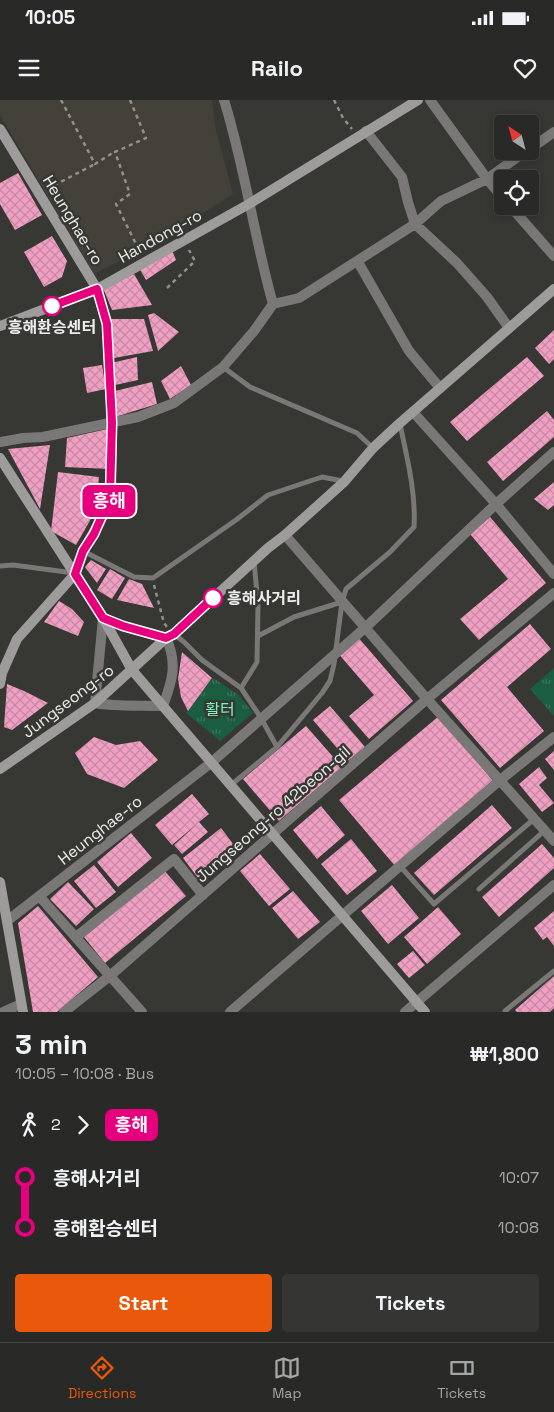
<!DOCTYPE html>
<meta charset="utf-8">
<style>
:root{--surface:#292927;--page:#353533;--text:#f1f3f6;--muted:#a5a6a7;--line:#454544;--accent:#ea580c}
body{margin:0;font-family:"Space Grotesk","Noto Sans KR",sans-serif;background:var(--page);color:var(--text);height:100vh;display:flex;flex-direction:column;font-size:19px;white-space:nowrap}
*{box-sizing:border-box;margin:0}
p{font-size:16px;color:var(--muted)}
.icon{flex:none;width:28px;height:28px;fill:none;stroke:currentColor;stroke-width:2;stroke-linecap:round;stroke-linejoin:round}
.map{position:relative;height:912px;overflow:hidden}
.sheet{display:flex;flex-direction:column;background:var(--surface);flex:1}
.sheet>*{flex:none}
.badge{padding:0 10px;border-radius:8px;font-size:18px;line-height:32px}
.needle{width:32px;rotate:324deg}
.buttons{position:absolute;left:494px;top:15px;display:grid;gap:10px}
.buttons a{display:grid;place-items:center;width:45px;height:45px;border-radius:5px;background:var(--surface);box-shadow:0 2px 8px #0003,0 0 0 1px var(--line);font-size:25px}
.map>.badge{position:absolute;translate:-50% -50%;box-shadow:0 0 0 2px #fff}
.legs{display:flex;align-items:center;gap:8px;height:55px;padding:0 15px;font-size:16px}
.legs p{margin-inline-start:auto}
.headline{display:flex;align-items:center;justify-content:space-between;height:85px;padding:0 15px}
h1{font-size:28px;font-weight:700;line-height:38px}
.button{display:flex;gap:10px;margin-top:auto;padding:10px 15px}
.button a{flex:1;height:58px;border-radius:5px;background:var(--accent);color:#fff;font-size:20px;font-weight:700;line-height:58px;text-align:center}
.button a+a{background:var(--page);color:var(--text)}
ul{padding:0 15px;list-style:none}
li{display:flex;align-items:center;gap:18px;height:50px;font-size:19px}
li i{display:grid;place-items:center;width:8px;height:100%;margin:0 6px;background:currentColor}
li i::after{content:'';width:12px;height:12px;margin:-6px;border:4px solid;border-radius:50%;background:var(--surface)}
li p{margin-inline-start:auto}
li:first-child i{background:linear-gradient(#0000 50%,currentColor 0)}
li:last-child i{background:linear-gradient(currentColor 50%,#0000 0)}
.status{display:flex;justify-content:space-between;align-items:center;height:35px;padding:0 25px;background:var(--surface);direction:ltr}
.status svg{height:14px;fill:currentColor}
header{display:flex;justify-content:space-between;align-items:center;height:65px;padding:0 15px;background:var(--surface);font-size:22px;font-weight:700}
.menu{display:flex;justify-content:space-around;align-items:center;height:70px;border-top:1px solid var(--line);background:var(--surface);font-size:14px;color:var(--muted)}
.menu a{display:grid;justify-items:center;gap:2px}
.menu .current{color:var(--accent)}
.map>svg:first-child{display:block}
.built{fill:#43413a}
.grass{fill:url(#grass-tufts)}
.building{fill:url(#building-cross-hatch)}
.lines{fill:none;stroke-linecap:round;stroke-linejoin:round}
.path{stroke:#90908e;stroke-width:2.5;stroke-dasharray:4 4;stroke-linecap:butt}
.lane{stroke:#797877;stroke-width:5}
.street{stroke:#797877;stroke-width:10}
.secondary{stroke:#9e9c9b;stroke-width:10}
.line-1-casing{stroke:#fff;stroke-width:11}
.line-1{stroke:#e6007e;stroke-width:8}
.stop-1-dot{fill:#fff;stroke:#e6007e;stroke-width:2.5}
.labels{text-anchor:middle;dominant-baseline:central;stroke-width:5;stroke-linejoin:round;paint-order:stroke}
.street-label{font-size:16px;fill:#ececea;stroke:#373734}
.stop-label{font-size:16px;font-weight:bold;fill:#ececea;stroke:#373734}
.park-label{font-size:16px;fill:#7cf5be;stroke:#373734}
</style>
<div class="status"><b>10:05</b><svg viewBox="0 0 49 12"><path d="M0 12V9h3v3zM5 12V6h3v6zM10 12V3h3v9zM15 12V0h3v12zM26 1h20v11H26zM47 4h2v5h-2z"/></svg></div>
<header><svg class="icon" aria-label="menu" viewBox="0 0 24 24"><path d="M4 6h16M4 12h16M4 18h16"/></svg>Railo<svg class="icon" aria-label="heart" viewBox="0 0 24 24"><path d="M12 20l-8-8c-3-5 5-10 8-4 3-6 11-1 8 4z"/></svg></header>
<div class="map">
<svg width="554" height="912" viewBox="0 0 554 912">
<defs>
<pattern id="grass-tufts" width="24" height="20" patternUnits="userSpaceOnUse" patternTransform="scale(1.25)"><rect width="24" height="20" fill="#1b5d41"/><path d="M3 7l-1-3M5 7V3M7 7l1-3M15 17l-1-3M17 17v-4M19 17l1-3" fill="none" stroke="#3c745d"/></pattern>
<pattern id="building-cross-hatch" width="8" height="8" patternUnits="userSpaceOnUse" patternTransform="scale(1.25)"><rect width="8" height="8" fill="#f09fc2"/><path d="M0 0l8 8M0 8l8-8" fill="none" stroke="#c689a3"/></pattern>
</defs>
<rect width="100%" height="100%" fill="#373734"/>
<path class="built" d="M 0,0 L 212,0 L 216,31 L 233,94 L 163,139 L 94,174 L 0,15 Z"/>
<path class="grass" d="M 554,568 L 554,616 L 530,589 Z
M 213,578 L 239,595 L 253,613 L 220,641 L 186,613 Z"/>
<path class="building" d="M 18,73 L 42,115 L 15,130 L 0,104 L 0,83 Z
M 52,136 L 67,161 L 62,177 L 44,187 L 24,152 Z
M 172,150 L 176,160 L 146,180 L 139,168 Z
M 134,174 L 152,205 L 112,210 L 103,188 Z
M 154,213 L 179,232 L 158,251 L 148,215 Z
M 111,219 L 144,219 L 153,251 L 114,258 Z
M 554,230 L 554,259 L 549,264 L 535,248 Z
M 137,257 L 138,280 L 115,285 L 111,263 Z
M 527,257 L 544,276 L 467,341 L 450,322 Z
M 102,265 L 106,289 L 87,293 L 83,268 Z
M 181,266 L 191,285 L 170,299 L 161,281 Z
M 152,282 L 157,304 L 115,317 L 115,291 Z
M 547,311 L 554,320 L 554,337 L 503,381 L 487,362 Z
M 112,328 L 110,369 L 65,367 L 67,338 Z
M 50,345 L 40,409 L 8,349 Z
M 58,372 L 99,377 L 96,410 L 76,445 L 51,431 Z
M 554,382 L 554,405 L 548,410 L 534,399 Z
M 490,417 L 546,483 L 479,540 L 460,519 L 508,479 L 470,434 Z
M 91,460 L 106,469 L 97,483 L 85,467 Z
M 110,469 L 125,478 L 112,499 L 97,490 Z
M 129,479 L 142,484 L 154,508 L 117,500 Z
M 59,501 L 72,509 L 84,522 L 78,536 L 44,522 Z
M 530,524 L 551,549 L 507,587 L 544,631 L 500,668 L 441,600 Z
M 357,536 L 413,601 L 369,639 L 349,616 L 374,595 L 337,552 Z
M 182,552 L 212,578 L 188,611 L 181,597 L 178,579 Z
M 7,584 L 24,591 L 48,603 L 12,630 L 4,627 Z
M 330,606 L 365,647 L 348,661 L 313,620 Z
M 439,616 L 494,682 L 395,766 L 339,700 Z
M 306,626 L 342,667 L 279,721 L 243,679 Z
M 94,637 L 116,645 L 140,641 L 158,660 L 124,688 L 87,674 L 75,653 Z
M 554,651 L 554,670 L 545,659 Z
M 539,667 L 547,678 L 539,685 L 554,703 L 542,712 L 519,684 Z
M 192,694 L 209,714 L 199,722 L 208,732 L 182,754 L 174,745 L 197,724 L 172,745 L 155,725 Z
M 492,705 L 512,728 L 434,795 L 414,773 Z
M 321,706 L 345,735 L 317,759 L 293,730 Z
M 221,728 L 237,749 L 198,778 L 183,758 Z
M 131,733 L 152,758 L 118,787 L 97,762 Z
M 351,739 L 377,771 L 347,795 L 321,764 Z
M 542,744 L 554,758 L 554,768 L 499,817 L 482,797 Z
M 260,754 L 290,789 L 269,806 L 240,771 Z
M 94,765 L 116,792 L 96,808 L 74,781 Z
M 164,770 L 186,796 L 105,863 L 84,837 Z
M 68,782 L 94,809 L 76,826 L 50,799 Z
M 392,785 L 419,818 L 388,844 L 361,811 Z
M 293,791 L 320,822 L 298,839 L 272,808 Z
M 38,806 L 98,877 L 57,912 L 33,912 L 18,823 Z
M 438,807 L 461,834 L 427,864 L 404,837 Z
M 554,811 L 554,846 L 547,837 L 543,840 L 534,828 Z
M 413,851 L 425,865 L 409,878 L 397,864 Z
M 554,876 L 554,908 L 550,912 L 517,912 L 515,910 Z"/>
<g class="lines">
<path class="path" d="M 61,0 L 95,64 L 114,52
M 130,0 L 146,38 L 115,52 L 130,94 L 116,104 L 140,152
M 334,0 L 343,18 L 352,29
M 47,89 L 95,64
M 167,188 L 195,161 L 189,150
M 154,485 L 164,523 L 167,527"/>
<path class="lane" d="M 223,267 L 250,287 L 357,333 L 373,348
M 83,451 L 134,477 L 153,478 L 236,420 L 268,395 L 322,377 L 343,381
M 0,466 L 13,465 L 74,473
M 174,534 L 184,542 L 202,560 L 241,588 L 261,618 L 277,647
M 258,536 L 294,517 L 342,502
M 241,588 L 257,562 L 258,505 L 254,461
M 231,685 L 277,647 L 322,593 L 330,581 L 334,564 L 342,502 L 346,489 L 390,452 L 414,427 C 416,392 407,358 400,324
M 400,766 L 434,804 L 534,719
M 479,789 L 544,731
M 506,912 L 505,911 L 554,871"/>
<path class="street" d="M 224,0 C 245,67 254,137 273,204
M 430,0 L 487,79 L 502,97
M 366,31 L 402,77 L 408,102 L 415,124 L 457,163 L 487,197 L 509,228
M 530,49 L 554,32
M 510,106 L 554,156
M 358,162 L 409,251 L 440,288
M 273,204 L 299,198 L 415,124 L 441,101 L 487,79 L 526,51
M 413,312 L 496,404 L 554,474
M 0,342 L 23,338 L 43,337 L 138,317 L 174,303 L 223,267 L 254,231 L 273,204
M 285,435 L 427,599 L 554,741
M 103,518 L 123,526 L 166,538 C 178,563 172,582 163,606 C 140,605 117,607 95,603 Z
M 39,796 L 142,912
M 7,821 L 212,662 L 366,527 L 496,404 L 554,352
M 76,837 L 174,759 L 203,795
M 3,912 L 21,904
M 64,912 L 111,875 L 427,599 L 554,493
M 230,912 L 499,681 L 554,637
M 405,912 L 554,785"/>
<path class="secondary" d="M 0,29 L 97,189 L 107,224 L 112,323 L 111,398 L 104,414 L 83,451 L 75,474 L 17,539 L 2,573 L 0,584
M 0,226 L 97,189 L 249,104 L 418,0
M 0,358 L 103,518 L 132,570 L 425,912
M 0,669 L 95,603 L 166,538 L 174,534 L 268,448 L 285,435 L 344,382 L 373,348 L 400,323 L 554,189
M 0,782 L 23,912"/>
</g>
<g class="lines">
<g class="line-1-casing">
<path id="line-1" d="M 52,206 L 97,189 L 107,224 L 112,323 L 110,398 L 94,434 L 83,451 L 75,474 L 103,518 L 123,526 L 166,538 L 174,534 L 213,498"/>
</g>
<use href="#line-1" class="line-1"/>
</g>
<g class="stop-1-dot">
<circle cx="52" cy="206" r="9"/>
<circle cx="213" cy="498" r="9"/>
</g>
<g class="labels">
<g class="street-label">
<text transform="translate(73 120) rotate(59)">Heunghae-ro</text>
<text transform="translate(160 136) rotate(-29)">Handong-ro</text>
<text transform="translate(68 601) rotate(-37)">Jungseong-ro</text>
<text transform="translate(273 714) rotate(-41)">Jungseong-ro 42beon-gil</text>
<text transform="translate(100 730) rotate(-38)">Heunghae-ro</text>
</g>
<g class="stop-label">
<text x="52" y="227">흥해환승센터</text>
<text x="227" y="498" text-anchor="start">흥해사거리</text>
</g>
<g class="park-label">
<text x="220" y="609">활터</text>
</g>
</g>
</svg>
<div class="buttons">
<a><svg class="needle" viewBox="-14 -14 28 28"><path d="M0-13l5 13h-10z" fill="#e53935"/><path d="M0 13l5-13h-10z" fill="#a5a6a7"/></svg></a>
<a><svg class="icon" aria-label="locate" viewBox="0 0 24 24"><circle cx="12" cy="12" r="6"/><path d="M12 2v4M12 18v4M2 12h4M18 12h4"/></svg></a>
</div>
<b class="badge" style="left:109px;top:401px;background:#e6007e;color:#fff">흥해</b>
</div>
<section class="sheet">
<div class="headline"><div><h1>3 min</h1><p>10:05 – 10:08 · Bus</p></div><b>₩1,800</b></div>
<div class="legs"><svg class="icon" aria-label="walk" viewBox="0 0 24 24"><circle cx="13" cy="4" r="2"/><path d="M13 8l-2 6 4 7M11 14l-3 7M7 12l3-4h3l4 4"/></svg>2<svg class="icon" aria-label="forward" viewBox="0 0 24 24"><path d="M9 5l7 7-7 7"/></svg><b class="badge" style="background:#e6007e;color:#fff">흥해</b></div>
<ul>
<li><i style="color:#e6007e"></i><b>흥해사거리</b><p>10:07</p></li>
<li><i style="color:#e6007e"></i><b>흥해환승센터</b><p>10:08</p></li>
</ul>
<div class="button"><a>Start</a><a>Tickets</a></div>
</section>
<nav class="menu">
<a class="current"><svg class="icon" aria-label="directions" viewBox="0 0 24 24"><path d="M12 3l9 9-9 9-9-9zM9 14v-3h6M13 9l2 2-2 2"/></svg>Directions</a>
<a><svg class="icon" aria-label="map" viewBox="0 0 24 24"><path d="M3 6l6-2 6 2 6-2v14l-6 2-6-2-6 2zM9 4v14M15 6v14"/></svg>Map</a>
<a><svg class="icon" aria-label="tickets" viewBox="0 0 24 24"><path d="M3 7h18v10H3zM15 7v10"/></svg>Tickets</a>
</nav>
